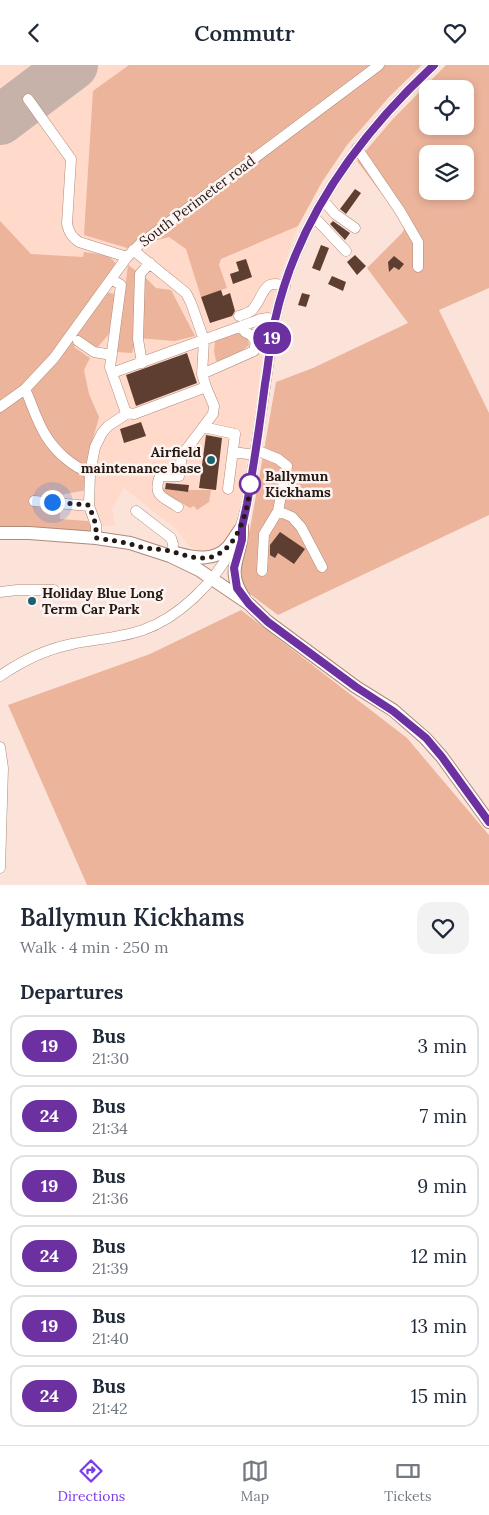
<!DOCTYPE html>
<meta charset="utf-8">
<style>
:root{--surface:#fff;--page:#f2f2f3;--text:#1f2937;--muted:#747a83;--line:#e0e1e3;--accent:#7c3aed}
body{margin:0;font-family:Lora,serif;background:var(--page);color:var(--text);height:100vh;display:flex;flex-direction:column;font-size:19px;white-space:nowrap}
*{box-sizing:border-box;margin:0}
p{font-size:16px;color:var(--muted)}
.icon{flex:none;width:28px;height:28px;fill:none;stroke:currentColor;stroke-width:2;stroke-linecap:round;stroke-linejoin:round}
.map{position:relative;height:820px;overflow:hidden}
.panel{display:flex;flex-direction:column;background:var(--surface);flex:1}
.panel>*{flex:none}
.badge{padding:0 10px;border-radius:16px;font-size:18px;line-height:32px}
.tools{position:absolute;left:419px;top:15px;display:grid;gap:10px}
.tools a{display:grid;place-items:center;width:55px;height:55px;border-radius:10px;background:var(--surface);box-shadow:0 2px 8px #0003;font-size:25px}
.you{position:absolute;width:25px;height:25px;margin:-12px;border:4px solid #fff;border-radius:50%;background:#1a73e8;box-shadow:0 0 0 8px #1a73e833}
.map>.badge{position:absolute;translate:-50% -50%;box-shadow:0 0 0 2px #fff}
h2{padding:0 20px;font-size:19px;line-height:45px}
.round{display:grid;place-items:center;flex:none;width:52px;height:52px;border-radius:15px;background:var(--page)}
.overview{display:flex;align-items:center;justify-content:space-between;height:85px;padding:0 20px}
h1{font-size:24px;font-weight:600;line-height:38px}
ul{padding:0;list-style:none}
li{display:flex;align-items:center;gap:15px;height:62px;margin:0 10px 8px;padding:0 10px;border:2px solid var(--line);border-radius:15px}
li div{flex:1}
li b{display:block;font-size:19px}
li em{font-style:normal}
li .badge{min-width:55px;font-weight:700;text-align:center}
header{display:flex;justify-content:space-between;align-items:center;height:65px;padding:0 20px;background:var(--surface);font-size:22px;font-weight:600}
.dock{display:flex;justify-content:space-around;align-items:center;height:70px;border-top:1px solid var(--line);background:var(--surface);font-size:14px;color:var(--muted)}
.dock a{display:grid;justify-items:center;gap:2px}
.dock .active{color:var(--accent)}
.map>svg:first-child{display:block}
.built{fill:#ffd9c9}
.green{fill:#edb49c;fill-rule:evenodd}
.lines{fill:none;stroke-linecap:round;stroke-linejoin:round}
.taxiway{stroke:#c7b2aa;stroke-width:20}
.runway{stroke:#c7b2aa;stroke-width:50}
.building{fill:#5e3e31}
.minor-casing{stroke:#ae8a7b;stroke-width:11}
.major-casing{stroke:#ae8a7b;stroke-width:14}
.minor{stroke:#fff;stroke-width:10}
.major{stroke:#fff;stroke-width:12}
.line-casing{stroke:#fff;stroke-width:11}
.line{stroke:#6c30a1;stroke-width:8}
.walk{stroke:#261913;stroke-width:5;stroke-dasharray:0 9}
.poi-dot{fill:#18636f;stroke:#fdf4f1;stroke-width:2}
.stop-dot{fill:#fff;stroke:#6c30a1;stroke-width:2.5}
.labels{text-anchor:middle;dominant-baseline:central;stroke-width:5;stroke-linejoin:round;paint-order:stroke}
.street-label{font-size:14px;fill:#261913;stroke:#fdf4f1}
.poi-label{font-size:14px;font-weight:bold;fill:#261913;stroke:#fdf4f1;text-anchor:end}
.stop-label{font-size:14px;font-weight:bold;fill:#261913;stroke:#fdf4f1;text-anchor:start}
</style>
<header><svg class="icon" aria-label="back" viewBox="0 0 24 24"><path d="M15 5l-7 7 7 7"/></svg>Commutr<svg class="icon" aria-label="heart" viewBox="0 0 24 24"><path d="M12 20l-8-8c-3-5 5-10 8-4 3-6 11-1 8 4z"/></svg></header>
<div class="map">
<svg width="489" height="820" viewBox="0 0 489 820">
<rect width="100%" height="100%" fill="#fbe3da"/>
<path class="built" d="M 0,0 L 422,0 L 389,32 L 347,80 L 322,117 L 298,161 L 279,213 L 265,262 L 259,318 L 240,442 L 231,468 L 225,476 L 217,483 L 206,487 L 198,486 L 189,481 L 177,465 L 124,423 L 112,444 L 115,461 L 100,461 L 92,459 L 87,456 L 0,450 Z"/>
<path class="green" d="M 129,0 L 422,0 L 389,32 L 347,80 L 322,117 L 298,161 L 221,194 L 219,200 L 227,223 L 201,232 L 186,184 L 169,172 L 127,183 L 84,170 L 93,26 Z
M 446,0 L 489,0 L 489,223 L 439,245 L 489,348 L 489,450 L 278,550 L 246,526 L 236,505 L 250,464 L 276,317 L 313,303 L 408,258 L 367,203 L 402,168 L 406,161 L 357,96 L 392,55 ZM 428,24 L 465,24 L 465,61 L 428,61 ZM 428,89 L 465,89 L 465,126 L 428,126 Z
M 0,156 L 31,189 L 83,192 L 84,187 C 95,189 112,188 116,200 L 99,226 L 115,229 L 109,269 L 97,283 L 81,272 L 74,282 L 90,293 L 84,305 L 89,329 L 99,352 L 88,392 L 87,425 L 60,430 L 60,454 L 88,456 L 92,463 L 88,468 L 0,462 Z
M 128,200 L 146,213 L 156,223 L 171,225 L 195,271 L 175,276 L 137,273 L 132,288 L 117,287 Z
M 240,267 L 248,275 L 249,280 C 239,289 230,295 216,296 L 214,286 L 215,276 Z
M 161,422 L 165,424 L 187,427 L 188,425 L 211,425 L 209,437 L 197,445 L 194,441 L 190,443 L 161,426 Z
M 241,545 L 407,673 L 489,770 L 489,820 L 87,820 L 8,640 L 150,589 Z"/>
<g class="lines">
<path class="taxiway" d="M 4,52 L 27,24 L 45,0"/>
<path class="runway" d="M 0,55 L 73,0"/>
</g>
<path class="building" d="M 355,124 L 361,128 L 346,149 L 340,144 Z
M 333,156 L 350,168 L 345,175 L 330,159 Z
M 321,180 L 329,183 L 320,206 L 312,203 Z
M 355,190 L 366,201 L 357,210 L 347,197 Z
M 394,191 L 404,199 L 399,205 L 394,202 L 389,207 L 388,197 Z
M 246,194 L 252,212 L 233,219 L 230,209 L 239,206 L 236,197 Z
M 332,211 L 346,217 L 343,226 L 328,219 Z
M 221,225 L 223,231 L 230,228 L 235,246 L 232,251 L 210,258 L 201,232 Z
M 302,228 L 310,230 L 306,242 L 298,240 Z
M 187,288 L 197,318 L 136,341 L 126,310 Z
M 141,357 L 146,371 L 124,378 L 120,364 Z
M 206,370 L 222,373 L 216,425 L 199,423 Z
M 166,418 L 189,420 L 188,427 L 165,424 Z
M 280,467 L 305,484 L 294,499 L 278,488 L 275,493 L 270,490 L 270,480 Z"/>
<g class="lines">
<g class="minor-casing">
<path id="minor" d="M 28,34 L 71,94 L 67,159 C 69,168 72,172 79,177 L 127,192
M 357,83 L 400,146 L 418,177 L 418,202
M 323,135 L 335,149 L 355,163
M 314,152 L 346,186
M 133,185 L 186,228 L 191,238 L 204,275 L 202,309 L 206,322
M 111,214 L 121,220 L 110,302 L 125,345 L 128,348 L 134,349 L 206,322 L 214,341 L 213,349 L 182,390 L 179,411 L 160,411 C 152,431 163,432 178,442
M 239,251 C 244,249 250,248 253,244 C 265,230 262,213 285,221
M 78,276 L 94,287 L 112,290
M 142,298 L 138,274 L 140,209 L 150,198
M 112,308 L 261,254 L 268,253 L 275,255
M 202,309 L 254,286 L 256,277 L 251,270 L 245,267 L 242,261
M 25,324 C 32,339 37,357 46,371 C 56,387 73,402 90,408
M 0,342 L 25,324 L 54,293 L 127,192 L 140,179 L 379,0
M 203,362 L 235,369 L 228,424
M 256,385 L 278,394 L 287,401 L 278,446 L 264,469 L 262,506
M 233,387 L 255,390
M 34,436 L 89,441
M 136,446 L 171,473 L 173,479 L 172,486
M 278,446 L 292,452 L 301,462 L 322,502
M 96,473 L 96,460 L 89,441 L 90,408 L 95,382 L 102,368 L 108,361 L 128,348
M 0,527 L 17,525 L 54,525
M 0,611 C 22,596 46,584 72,579 C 96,574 120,573 143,565 C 178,553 214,518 231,485 C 239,470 243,455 247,439 C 254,398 260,356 266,315 C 269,295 271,274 275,255 C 297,155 360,69 434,0
M 0,682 L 3,703 L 0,803"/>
</g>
<g class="major-casing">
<path id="major" d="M 242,464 C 242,494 224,503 244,533
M 0,468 L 29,468 L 96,473 L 130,478 L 170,491 L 199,505 L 249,539 L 268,557 L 356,622 L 393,645 L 425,673 L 442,692 L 489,757
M 176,488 C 194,493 214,497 228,482 C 233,476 237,468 242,462"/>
</g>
<use href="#minor" class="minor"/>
<use href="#major" class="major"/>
</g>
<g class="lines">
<g class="line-casing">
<path id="line" d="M 434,0 C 360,69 297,155 275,255 C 270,275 269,297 265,319 C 260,359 254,399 247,439 L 242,462 L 242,475 L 234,503 L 237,523 L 249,539 L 268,557 L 295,577 L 356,622 L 393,646 L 426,673 L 442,692 L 489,757"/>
</g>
<use href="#line" class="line"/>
<path class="walk" d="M 52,437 L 89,440 L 96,460 L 96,473 C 108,475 119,476 130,479 C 135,480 140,482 145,483 C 152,484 158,484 165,485 C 177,487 189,493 202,493 C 236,494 249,445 250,419"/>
</g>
<g class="poi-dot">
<circle cx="211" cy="395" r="5"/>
<circle cx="32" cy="536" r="5"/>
</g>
<circle class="stop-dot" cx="250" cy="419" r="10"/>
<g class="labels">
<g class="street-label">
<text transform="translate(197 136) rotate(-37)">South Perimeter road</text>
</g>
<g class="poi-label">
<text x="201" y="387">Airfield<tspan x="201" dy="16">maintenance base</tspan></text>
<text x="42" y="528" text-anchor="start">Holiday Blue Long<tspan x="42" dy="16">Term Car Park</tspan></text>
</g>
<g class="stop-label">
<text x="265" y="411">Ballymun<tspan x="265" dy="16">Kickhams</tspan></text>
</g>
</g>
</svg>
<div class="tools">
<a><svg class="icon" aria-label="locate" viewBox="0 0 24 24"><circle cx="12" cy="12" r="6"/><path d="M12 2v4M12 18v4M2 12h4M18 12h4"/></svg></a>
<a><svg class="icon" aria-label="layers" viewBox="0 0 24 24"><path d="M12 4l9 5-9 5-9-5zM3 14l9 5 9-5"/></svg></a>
</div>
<div class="you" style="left:52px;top:437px"></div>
<b class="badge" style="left:272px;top:273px;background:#6c30a1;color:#fff">19</b>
</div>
<section class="panel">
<div class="overview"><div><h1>Ballymun Kickhams</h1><p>Walk · 4 min · 250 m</p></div><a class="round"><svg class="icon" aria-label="heart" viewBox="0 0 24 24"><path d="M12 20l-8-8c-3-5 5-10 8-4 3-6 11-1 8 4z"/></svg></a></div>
<h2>Departures</h2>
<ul>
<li><span class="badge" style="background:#6c30a1;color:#fff">19</span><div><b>Bus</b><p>21:30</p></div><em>3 min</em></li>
<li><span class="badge" style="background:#6c30a1;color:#fff">24</span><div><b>Bus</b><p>21:34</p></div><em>7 min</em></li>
<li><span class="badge" style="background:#6c30a1;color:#fff">19</span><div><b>Bus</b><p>21:36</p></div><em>9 min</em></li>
<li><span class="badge" style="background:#6c30a1;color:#fff">24</span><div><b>Bus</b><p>21:39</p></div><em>12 min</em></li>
<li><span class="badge" style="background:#6c30a1;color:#fff">19</span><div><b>Bus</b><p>21:40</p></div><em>13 min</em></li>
<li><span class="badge" style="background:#6c30a1;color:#fff">24</span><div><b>Bus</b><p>21:42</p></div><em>15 min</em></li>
</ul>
</section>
<nav class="dock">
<a class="active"><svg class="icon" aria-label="directions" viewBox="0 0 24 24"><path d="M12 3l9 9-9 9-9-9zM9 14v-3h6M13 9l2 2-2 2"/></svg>Directions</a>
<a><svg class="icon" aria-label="map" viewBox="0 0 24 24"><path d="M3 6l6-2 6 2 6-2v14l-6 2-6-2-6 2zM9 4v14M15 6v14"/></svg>Map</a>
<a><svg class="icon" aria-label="tickets" viewBox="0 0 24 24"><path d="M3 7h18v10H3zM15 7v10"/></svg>Tickets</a>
</nav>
